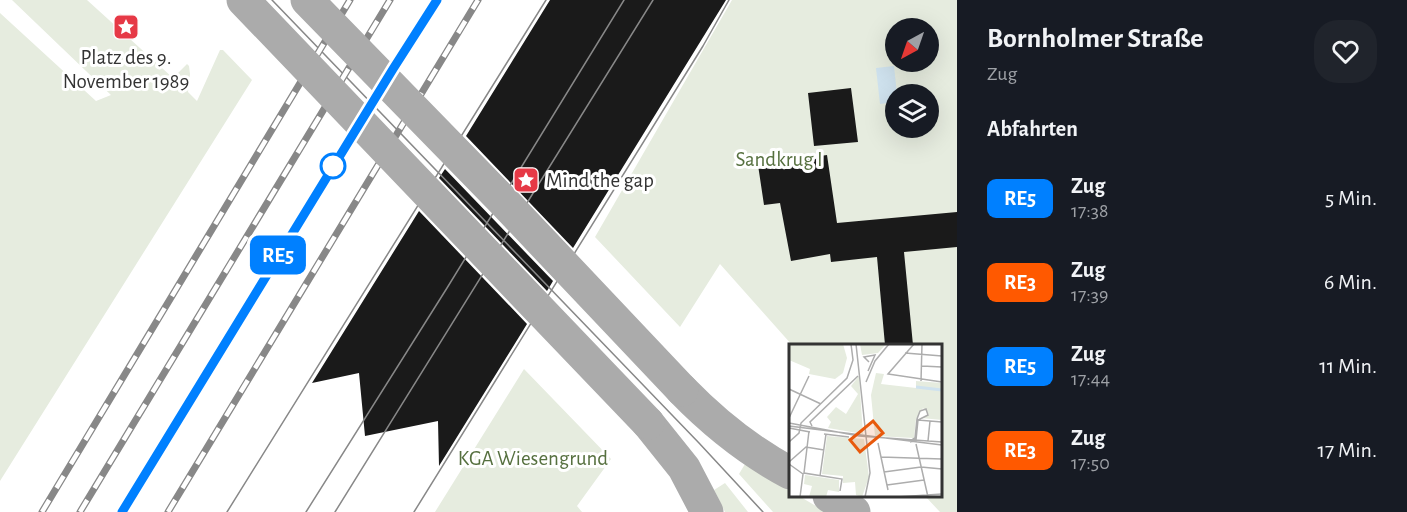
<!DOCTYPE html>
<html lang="de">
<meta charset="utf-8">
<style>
:root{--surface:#171b24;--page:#20242c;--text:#f1f3f6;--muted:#9ea1a6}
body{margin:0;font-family:"Alegreya Sans",sans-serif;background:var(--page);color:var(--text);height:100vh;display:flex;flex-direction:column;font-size:22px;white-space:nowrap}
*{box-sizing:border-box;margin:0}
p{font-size:20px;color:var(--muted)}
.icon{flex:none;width:33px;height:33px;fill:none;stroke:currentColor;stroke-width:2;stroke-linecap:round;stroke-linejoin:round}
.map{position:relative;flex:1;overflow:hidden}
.side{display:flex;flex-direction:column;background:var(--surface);width:450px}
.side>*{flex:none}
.badge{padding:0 12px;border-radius:9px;font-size:21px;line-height:39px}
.needle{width:39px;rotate:220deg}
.tools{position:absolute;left:885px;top:18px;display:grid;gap:12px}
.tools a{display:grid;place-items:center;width:54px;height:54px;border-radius:50%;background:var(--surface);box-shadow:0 6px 24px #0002;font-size:30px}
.map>.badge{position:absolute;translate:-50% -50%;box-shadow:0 0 0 3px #fff}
h2{padding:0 30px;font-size:22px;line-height:54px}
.round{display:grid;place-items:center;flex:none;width:63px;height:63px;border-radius:24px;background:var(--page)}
.summary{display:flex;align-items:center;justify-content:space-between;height:102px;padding:0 30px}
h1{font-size:28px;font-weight:600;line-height:45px}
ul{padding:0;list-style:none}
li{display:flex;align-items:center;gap:18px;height:84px;padding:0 30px}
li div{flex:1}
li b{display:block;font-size:22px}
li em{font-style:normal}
li .badge{min-width:66px;font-weight:700;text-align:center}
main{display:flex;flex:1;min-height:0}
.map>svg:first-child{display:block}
.green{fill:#e6ecdf;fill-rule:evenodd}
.water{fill:#cfe2ee}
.building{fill:#1a1a1a}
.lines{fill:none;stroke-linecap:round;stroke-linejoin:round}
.primary{stroke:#ababab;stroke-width:33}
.tram{stroke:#888;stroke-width:1.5}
.rail-casing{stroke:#888;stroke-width:7}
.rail{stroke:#fff;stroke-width:4.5;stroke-dasharray:14;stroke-linecap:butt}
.primary-bridge{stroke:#ababab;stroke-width:33}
.line-casing{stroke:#fff;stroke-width:14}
.line{stroke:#0080ff;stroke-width:9}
.stop-dot{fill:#fff;stroke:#0080ff;stroke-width:3}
.labels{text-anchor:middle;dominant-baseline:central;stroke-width:6;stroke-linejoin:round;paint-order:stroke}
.poi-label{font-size:21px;fill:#333;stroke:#fff}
.park-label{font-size:21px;fill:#56703f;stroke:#fff}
.inset-river{fill:none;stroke:#cfe2ee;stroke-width:3}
.inset-road{fill:none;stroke:#adadad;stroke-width:1.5}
.view{fill:#e8590c;fill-opacity:0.15;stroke:#e8590c;stroke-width:3}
.inset-edge{fill:none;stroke:#333;stroke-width:3}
</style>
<main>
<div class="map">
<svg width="957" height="512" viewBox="0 0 957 512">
<rect width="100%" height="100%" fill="#fff"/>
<path class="green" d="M 12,0 L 87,0 L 173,78 L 187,64 L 189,66 L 190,74 L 188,92 L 197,101 L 220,50 L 223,50 L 252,80 L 0,481 L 0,13 L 96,101 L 111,95 Z
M 732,0 L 957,0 L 957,512 L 940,512 L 925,496 L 940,496 L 940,346 L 792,345 L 720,264 L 680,327 L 595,237 ZM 896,28 L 928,28 L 928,62 L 896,62 ZM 896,94 L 928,94 L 928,128 L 896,128 Z
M 524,369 L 611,459 L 577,506 L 582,512 L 435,512 Z
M 745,464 L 790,491 L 790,496 L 799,496 L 826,512 L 773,512 L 739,474 Z
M 725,483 L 748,512 L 725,512 L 714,490 Z"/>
<path class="water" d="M 894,66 L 897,94 L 896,94 L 895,102 L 880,104 L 876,68 Z"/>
<path class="building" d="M 550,0 L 726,0 L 573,248 L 466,136 Z
M 851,88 L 858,142 L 814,146 L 808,93 Z
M 827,155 L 837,223 L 957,212 L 957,247 L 904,252 L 913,345 L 885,345 L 877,257 L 831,262 L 830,254 L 791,261 L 780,203 L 764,205 L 758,165 Z
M 445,169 L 553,281 L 547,291 L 439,178 Z
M 419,211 L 527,324 L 439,466 L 438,421 L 365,436 L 359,373 L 312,383 Z"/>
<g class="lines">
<path class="primary" d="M 682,390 C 715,424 749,451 790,473
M 648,423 L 684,468 L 707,512
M 829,496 L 854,512"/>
<path class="tram" d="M 272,0 L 699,443 L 763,512
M 227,512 L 546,0
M 306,512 L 447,288 L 624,0
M 335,512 L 653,0
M 414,512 L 703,46 L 729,0"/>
<g class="rail-casing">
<path id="rail" d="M 42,512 L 350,0
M 80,512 L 390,0
M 122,512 L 393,69 L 437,0
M 168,512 L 478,0"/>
</g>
<use href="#rail" class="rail"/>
<path class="primary-bridge" d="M 243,0 L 648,423
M 307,0 L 506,204 L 682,390"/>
</g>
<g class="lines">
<g class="line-casing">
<path id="line" d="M 122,512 L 393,69 L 437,0"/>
</g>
<use href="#line" class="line"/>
</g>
<defs>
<g id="sight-square" transform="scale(1.35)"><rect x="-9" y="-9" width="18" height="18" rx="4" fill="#e63946" stroke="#fff"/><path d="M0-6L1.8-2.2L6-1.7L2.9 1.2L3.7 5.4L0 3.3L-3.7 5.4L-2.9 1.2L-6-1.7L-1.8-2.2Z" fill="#fff"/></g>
</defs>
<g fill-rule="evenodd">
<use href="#sight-square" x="126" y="27"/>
<use href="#sight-square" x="526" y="180"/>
</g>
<circle class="stop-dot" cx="333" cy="166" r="12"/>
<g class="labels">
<g class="poi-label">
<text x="126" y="57">Platz des 9.<tspan x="126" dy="24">November 1989</tspan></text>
<text x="546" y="180" text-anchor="start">Mind the gap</text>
</g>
<g class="park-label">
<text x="779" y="159">Sandkrug I</text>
<text x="533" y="458">KGA Wiesengrund</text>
</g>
</g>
<g transform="translate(789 344)">
<rect width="153" height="153" fill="#fff"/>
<path d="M 0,0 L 54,0 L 58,14 L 54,29 L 46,35 L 20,30 L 21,25 L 0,16 ZM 71,0 L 97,0 L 89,9 L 73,11 ZM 87,29 L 95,30 L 92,40 L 127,44 L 127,37 L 153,39 L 153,76 L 132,74 L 140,71 L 134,64 L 127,75 L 125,94 L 86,92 L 82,51 ZM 70,32 L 74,90 L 39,84 L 42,78 L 38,73 L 47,63 L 57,70 L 69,50 L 62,42 ZM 38,92 L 75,95 L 80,133 L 73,153 L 67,151 L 66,138 L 54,139 L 54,132 L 33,130 ZM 16,131 L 50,136 L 50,148 L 39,146 L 37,153 L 20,153 L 23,142 L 15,140 Z" fill="#e6ecdf"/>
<path class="inset-river" d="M 127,43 L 153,46"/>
<path class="inset-road" d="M 67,0 L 81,129 L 76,153M 125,0 L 99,30 L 153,38M 116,9 L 153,12M 133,22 L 153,23M 79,27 L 86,11 L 75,13 L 80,18M 132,37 L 133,0M 77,38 L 86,17 L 100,0M 0,45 L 32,60M 0,74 L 20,32M 0,79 L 70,92 L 153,98M 0,82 L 153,101M 23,82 L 21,78 L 69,32M 0,84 L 21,88M 20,87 L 15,129 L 53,135 L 51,147M 35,90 L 60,93M 127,96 L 129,76 L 153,78M 139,97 L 141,77M 0,98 L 10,89 L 12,79 L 58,34 L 64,16 L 62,0M 121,98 L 124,97 L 126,95 L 129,76 L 139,71 L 137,65 L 131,67 L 128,75 L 126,94 L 121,97M 89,99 L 99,146M 127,100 L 139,153M 92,113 L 153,115M 0,118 L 17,103 L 35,106M 0,120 L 14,130 L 11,153M 95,128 L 132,123 L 153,125M 31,132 L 37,90M 98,141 L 135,136M 108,153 L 153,150"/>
<path class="view" d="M 84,77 L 94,89 L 71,108 L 61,96 Z"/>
<rect width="153" height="153" class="inset-edge"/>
</g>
</svg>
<div class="tools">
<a><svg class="needle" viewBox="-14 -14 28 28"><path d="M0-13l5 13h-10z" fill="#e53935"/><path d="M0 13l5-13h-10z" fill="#9ea1a6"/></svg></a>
<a><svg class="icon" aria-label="layers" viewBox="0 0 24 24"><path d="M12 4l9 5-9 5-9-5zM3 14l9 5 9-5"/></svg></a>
</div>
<b class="badge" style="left:278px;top:255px;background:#0080ff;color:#fff">RE5</b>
</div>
<section class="side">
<div class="summary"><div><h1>Bornholmer Straße</h1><p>Zug</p></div><a class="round"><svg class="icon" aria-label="heart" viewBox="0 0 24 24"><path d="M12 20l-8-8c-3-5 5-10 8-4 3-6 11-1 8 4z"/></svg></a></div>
<h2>Abfahrten</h2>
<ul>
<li><span class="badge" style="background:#0080ff;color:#fff">RE5</span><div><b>Zug</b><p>17:38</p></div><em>5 Min.</em></li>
<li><span class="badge" style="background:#ff5900;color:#fff">RE3</span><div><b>Zug</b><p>17:39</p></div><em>6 Min.</em></li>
<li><span class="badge" style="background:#0080ff;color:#fff">RE5</span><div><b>Zug</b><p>17:44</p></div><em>11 Min.</em></li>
<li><span class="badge" style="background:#ff5900;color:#fff">RE3</span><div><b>Zug</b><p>17:50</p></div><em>17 Min.</em></li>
</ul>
</section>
</main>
